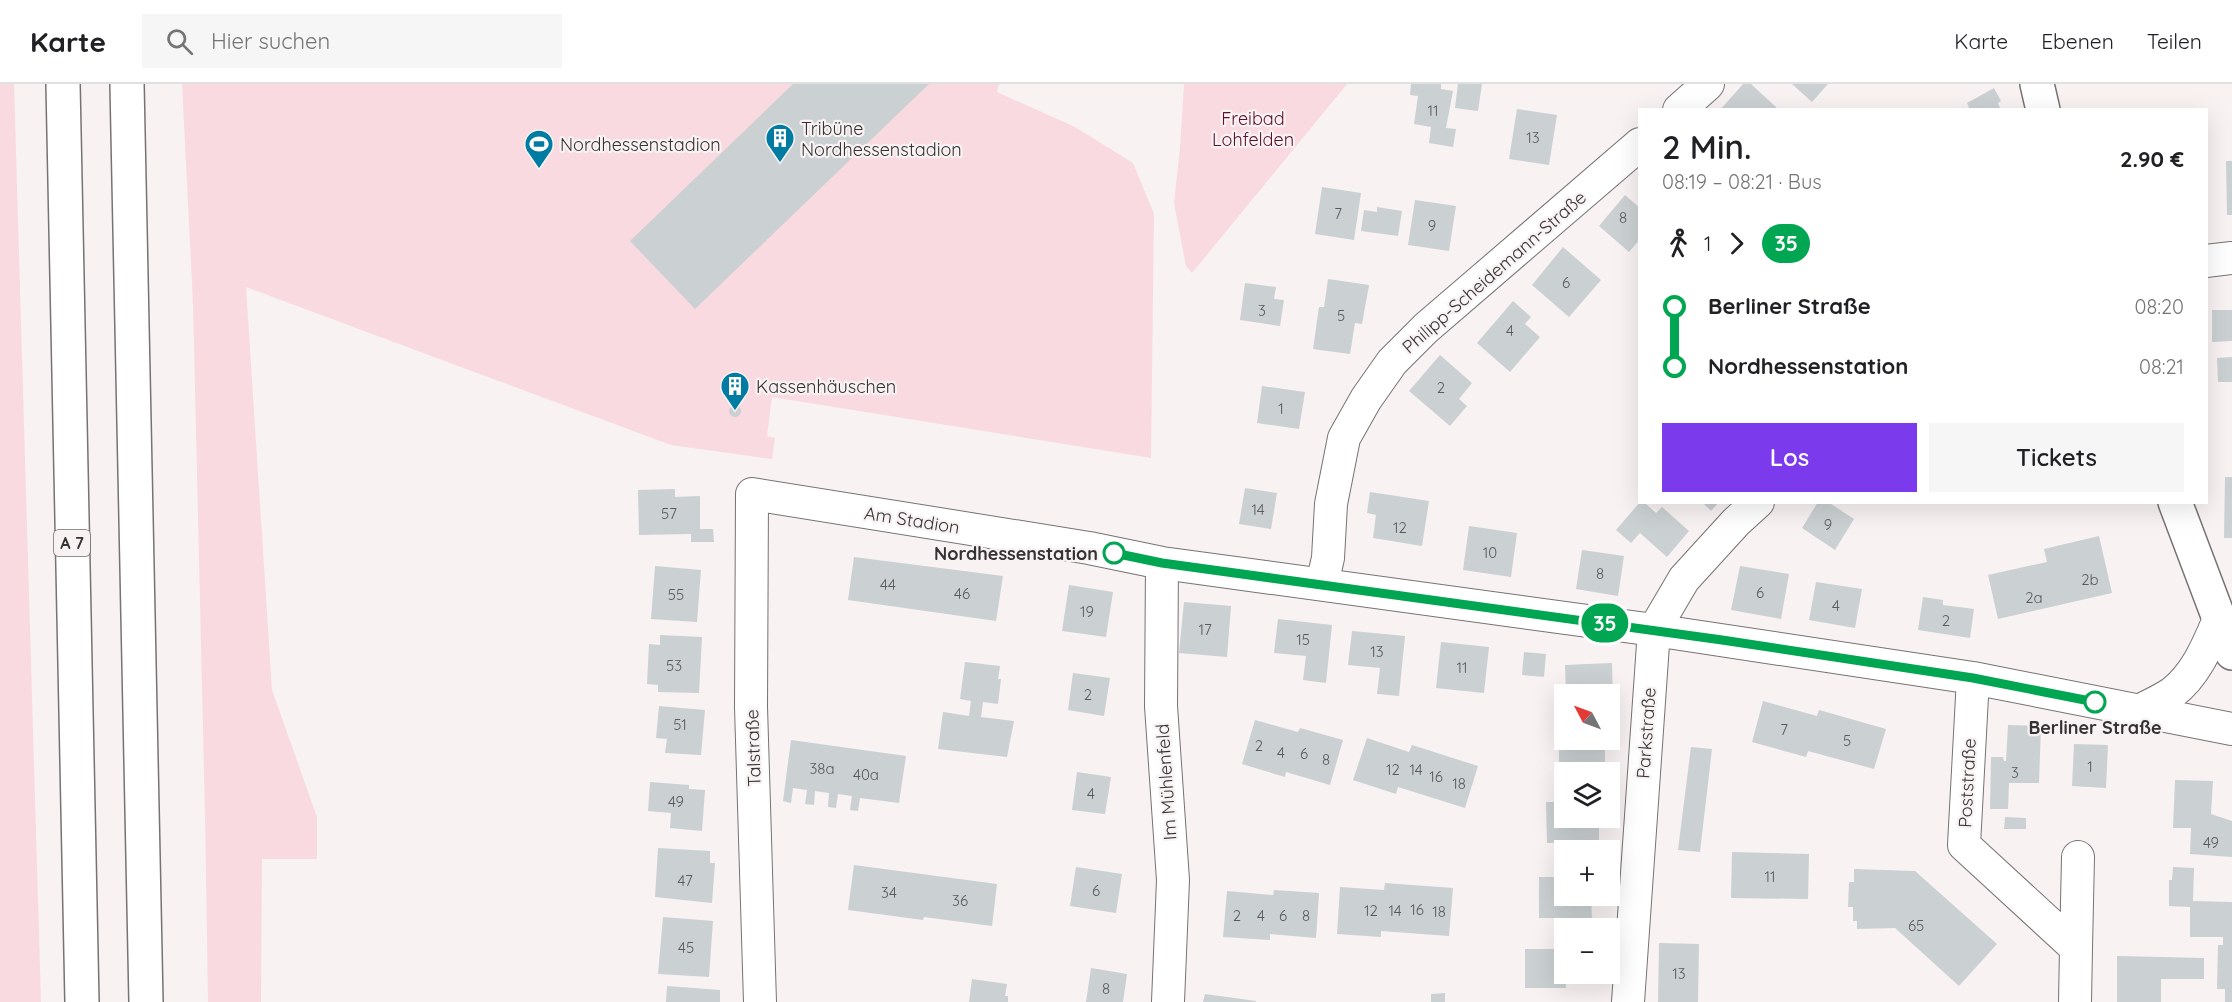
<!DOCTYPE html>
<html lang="de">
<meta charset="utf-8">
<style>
:root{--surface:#fff;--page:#f6f6f6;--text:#202124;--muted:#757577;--line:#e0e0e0;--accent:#7c3aed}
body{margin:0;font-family:Quicksand,sans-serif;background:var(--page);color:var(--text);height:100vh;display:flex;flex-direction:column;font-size:22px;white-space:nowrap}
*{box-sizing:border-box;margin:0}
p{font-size:20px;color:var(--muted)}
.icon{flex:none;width:33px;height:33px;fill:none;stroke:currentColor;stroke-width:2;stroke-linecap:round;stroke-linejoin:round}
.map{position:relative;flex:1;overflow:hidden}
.details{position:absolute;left:1638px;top:24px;width:570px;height:396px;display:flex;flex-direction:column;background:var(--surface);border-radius:0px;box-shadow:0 6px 24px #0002}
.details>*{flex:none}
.badge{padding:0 12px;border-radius:20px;font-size:21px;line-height:39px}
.needle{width:39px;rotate:311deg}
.controls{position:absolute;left:1554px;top:600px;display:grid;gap:12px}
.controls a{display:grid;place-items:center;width:66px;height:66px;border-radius:0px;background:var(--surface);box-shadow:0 6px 24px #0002;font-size:30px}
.map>.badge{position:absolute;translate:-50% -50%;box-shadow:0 0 0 3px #fff}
.legs{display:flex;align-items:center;gap:9px;height:66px;padding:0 24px;font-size:20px}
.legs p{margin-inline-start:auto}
.head{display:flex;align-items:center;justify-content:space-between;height:102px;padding:0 24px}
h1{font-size:33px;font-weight:600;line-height:45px}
.button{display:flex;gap:12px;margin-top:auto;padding:12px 24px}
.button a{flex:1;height:69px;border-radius:0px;background:var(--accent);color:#fff;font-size:24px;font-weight:600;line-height:69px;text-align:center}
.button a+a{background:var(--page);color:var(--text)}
ul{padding:0 24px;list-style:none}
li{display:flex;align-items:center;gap:21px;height:60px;font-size:22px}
li i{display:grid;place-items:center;width:9px;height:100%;margin:0 8px;background:currentColor}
li i::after{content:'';width:15px;height:15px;margin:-8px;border:4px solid;border-radius:50%;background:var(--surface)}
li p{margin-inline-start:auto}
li:first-child i{background:linear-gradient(#0000 50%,currentColor 0)}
li:last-child i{background:linear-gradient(currentColor 50%,#0000 0)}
header{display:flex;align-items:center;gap:36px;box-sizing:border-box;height:84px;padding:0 30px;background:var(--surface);border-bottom:2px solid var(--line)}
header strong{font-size:28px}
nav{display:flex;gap:33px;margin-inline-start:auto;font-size:21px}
.search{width:420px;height:54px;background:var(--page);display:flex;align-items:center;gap:15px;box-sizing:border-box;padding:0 21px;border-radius:0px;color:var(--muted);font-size:22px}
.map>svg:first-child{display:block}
.green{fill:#f9dae1}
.building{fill:#cbd0d2}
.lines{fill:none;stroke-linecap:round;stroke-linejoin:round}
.minor-casing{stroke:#777273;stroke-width:34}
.major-casing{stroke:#777273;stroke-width:36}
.highway-casing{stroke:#777273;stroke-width:36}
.minor{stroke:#fff;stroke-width:32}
.major{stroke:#fff;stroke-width:33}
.highway{stroke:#fff;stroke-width:33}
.line-1-casing{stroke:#fff;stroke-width:14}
.line-1{stroke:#00a651;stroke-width:9}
.stop-1-dot{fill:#fff;stroke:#00a651;stroke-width:3}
.labels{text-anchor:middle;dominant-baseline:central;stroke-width:4.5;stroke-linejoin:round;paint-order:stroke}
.number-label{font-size:15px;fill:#5a5a5b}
.shield{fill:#f8f2f3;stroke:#6f6c6d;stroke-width:1.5}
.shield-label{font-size:16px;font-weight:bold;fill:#343233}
.park-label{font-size:18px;fill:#5e0f2e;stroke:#f8f2f3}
.poi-label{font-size:18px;fill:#343233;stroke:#f8f2f3;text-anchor:start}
.street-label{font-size:18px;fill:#343233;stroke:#f8f2f3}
.stop-label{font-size:18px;font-weight:bold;fill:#343233;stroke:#f8f2f3;text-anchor:end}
</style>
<header>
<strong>Karte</strong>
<div class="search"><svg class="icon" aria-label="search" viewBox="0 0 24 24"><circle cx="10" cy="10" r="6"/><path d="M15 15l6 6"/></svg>Hier suchen</div>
<nav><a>Karte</a><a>Ebenen</a><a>Teilen</a></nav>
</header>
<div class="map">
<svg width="2232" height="918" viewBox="0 0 2232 918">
<rect width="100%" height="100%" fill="#f8f2f3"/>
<path class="green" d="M 0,0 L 14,0 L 41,918 L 0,918 Z
M 182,0 L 999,0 L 997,8 L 1075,43 L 1133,79 L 1154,130 L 1151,374 L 772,313 L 767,352 L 775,354 L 772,375 L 671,361 L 246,203 L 272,606 L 317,733 L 317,775 L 262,775 L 261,918 L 208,918 L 205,731 L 193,219 Z
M 1184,0 L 1347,0 L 1192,189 L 1186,182 L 1174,119 L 1180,64 Z"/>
<path class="building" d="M 793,0 L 929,0 L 695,225 L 630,157 Z
M 1411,0 L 1441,0 L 1441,5 L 1453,7 L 1446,44 L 1456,45 L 1453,63 L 1429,59 L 1431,43 L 1414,40 L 1418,12 L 1410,11 Z
M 1458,0 L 1482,0 L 1478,27 L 1455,24 Z
M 1743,0 L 1751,0 L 1777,24 L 1776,26 L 1720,26 Z
M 1792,0 L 1828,0 L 1812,18 Z
M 1994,4 L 2001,17 L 1998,19 L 2001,26 L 1970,26 L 1967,19 Z
M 1517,25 L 1557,31 L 1549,81 L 1509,75 Z
M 2226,77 L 2232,77 L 2232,131 L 2227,131 Z
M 1322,103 L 1361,109 L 1354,156 L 1315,150 Z
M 1625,111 L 1640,124 L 1640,155 L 1629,168 L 1599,142 Z
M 1415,116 L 1456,122 L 1449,167 L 1408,161 Z
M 1377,123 L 1402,127 L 1398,152 L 1361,147 L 1364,126 L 1377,128 Z
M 1563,163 L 1601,196 L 1569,233 L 1532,201 Z
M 1328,195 L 1369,201 L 1362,240 L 1355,239 L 1350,270 L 1313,265 L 1319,223 L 1324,223 Z
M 1245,199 L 1276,203 L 1274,215 L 1284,216 L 1280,242 L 1240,236 Z
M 1513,217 L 1531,233 L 1525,240 L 1540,253 L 1510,288 L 1477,259 Z
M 2212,226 L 2232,226 L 2232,257 L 2212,258 Z
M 1440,271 L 1472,299 L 1459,315 L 1467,322 L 1450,342 L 1409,307 Z
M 2232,273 L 2232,298 L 2218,298 L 2217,274 Z
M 1262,302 L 1305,308 L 1299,345 L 1257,339 Z
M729 327a6 6 0 1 1 12 0a6 6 0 1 1-12 0Z
M 2225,393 L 2232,393 L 2232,454 L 2224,454 Z
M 1245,404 L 1277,409 L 1271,445 L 1239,440 Z
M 675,405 L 675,413 L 700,412 L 700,445 L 713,445 L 714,458 L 691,458 L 691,450 L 639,451 L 638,406 Z
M 1370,408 L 1429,417 L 1422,462 L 1373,454 L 1376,431 L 1367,429 Z
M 1640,418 L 1644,418 L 1656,429 L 1662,423 L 1689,447 L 1667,473 L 1640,449 L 1631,459 L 1616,446 Z
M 1702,418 L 1719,418 L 1711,427 Z
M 1818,418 L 1828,418 L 1854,435 L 1835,466 L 1802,444 Z
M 1469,442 L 1517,449 L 1511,493 L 1463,486 Z
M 2099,452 L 2112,509 L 1998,535 L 1988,491 L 2047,478 L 2044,465 Z
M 1582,466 L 1624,472 L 1618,512 L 1576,505 Z
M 854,473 L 1003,492 L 996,537 L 848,516 Z
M 655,482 L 701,486 L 697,538 L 651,535 Z
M 1740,482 L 1789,490 L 1781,535 L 1731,526 Z
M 1816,498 L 1862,505 L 1855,544 L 1809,536 Z
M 1069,501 L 1113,508 L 1106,553 L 1062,547 Z
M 1923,513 L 1943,516 L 1943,521 L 1974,525 L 1970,554 L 1918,546 Z
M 1184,518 L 1231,522 L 1227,573 L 1179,569 Z
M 1278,535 L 1332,541 L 1326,599 L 1303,596 L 1306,572 L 1274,569 Z
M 1352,547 L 1405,552 L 1399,612 L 1377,610 L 1380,584 L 1348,581 Z
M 660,551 L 702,553 L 699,609 L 658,608 L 658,601 L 647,600 L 649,560 L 660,561 Z
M 1441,558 L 1489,563 L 1484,609 L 1436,604 Z
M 1524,568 L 1546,570 L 1544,593 L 1522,591 Z
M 965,578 L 1000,582 L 998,595 L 1001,595 L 998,620 L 983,618 L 981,633 L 1014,637 L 1007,673 L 938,665 L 943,628 L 969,632 L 971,617 L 960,615 Z
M 1612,579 L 1613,618 L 1610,618 L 1610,610 L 1566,610 L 1565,581 Z
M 1073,589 L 1110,594 L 1104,632 L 1068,626 Z
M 1763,617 L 1817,632 L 1819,626 L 1886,645 L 1874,685 L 1808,667 L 1806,673 L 1752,658 Z
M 659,622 L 705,626 L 701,671 L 665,669 L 667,655 L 656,654 Z
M 1255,636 L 1298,648 L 1300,644 L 1343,656 L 1330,701 L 1286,688 L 1285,693 L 1242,680 Z
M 2008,641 L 2041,642 L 2039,699 L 2009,699 L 2008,725 L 1990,725 L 1991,673 L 2003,673 L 2004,677 L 2006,677 Z
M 1559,645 L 1564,645 L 1564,656 L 1605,656 L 1605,683 L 1559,684 Z
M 1367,654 L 1409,668 L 1412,661 L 1478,682 L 1465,724 L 1398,703 L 1396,710 L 1353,696 Z
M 791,656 L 906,672 L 899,719 L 860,714 L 858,727 L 850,726 L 852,712 L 838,710 L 836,724 L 828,723 L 829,709 L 815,707 L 814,721 L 805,720 L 807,706 L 793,704 L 791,719 L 783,717 Z
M 2074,660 L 2108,661 L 2106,704 L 2072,702 Z
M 1691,663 L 1712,665 L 1700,768 L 1678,766 Z
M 1077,688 L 1111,693 L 1105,730 L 1072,726 Z
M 2175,696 L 2213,697 L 2211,730 L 2232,737 L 2232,773 L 2190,770 L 2191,744 L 2173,744 Z
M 650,698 L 689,701 L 689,705 L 705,706 L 702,747 L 670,744 L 671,729 L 648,727 Z
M 1546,718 L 1564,718 L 1564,734 L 1599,734 L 1599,758 L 1547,759 Z
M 2005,733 L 2026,734 L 2026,745 L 2004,745 Z
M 658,764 L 710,767 L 710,779 L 715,779 L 712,819 L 655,813 Z
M 1732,768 L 1809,770 L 1808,815 L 1731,814 Z
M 854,781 L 997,800 L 992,842 L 924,833 L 923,836 L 848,826 Z
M 1076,783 L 1122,790 L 1116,829 L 1070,822 Z
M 2173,783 L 2194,784 L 2193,817 L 2232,818 L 2232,918 L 2225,918 L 2225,905 L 2217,905 L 2218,861 L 2223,861 L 2223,853 L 2190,853 L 2190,823 L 2169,822 L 2169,796 L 2172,796 Z
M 1854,785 L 1915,787 L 1997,860 L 1959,902 L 1895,844 L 1857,845 L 1857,837 L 1853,837 L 1853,823 L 1848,823 L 1849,798 L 1854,798 Z
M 1539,793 L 1564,793 L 1564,812 L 1591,812 L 1592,834 L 1539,834 Z
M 1385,799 L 1453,804 L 1449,852 L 1381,847 L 1381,853 L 1337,850 L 1340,803 L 1384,806 Z
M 1274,806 L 1319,809 L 1316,854 L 1270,850 L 1270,856 L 1223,853 L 1227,807 L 1273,811 Z
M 663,833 L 713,837 L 709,893 L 658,890 Z
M 1659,859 L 1699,860 L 1698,918 L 1658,918 Z
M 1525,865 L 1564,865 L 1566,904 L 1525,904 Z
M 2117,872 L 2204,874 L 2204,895 L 2161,895 L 2161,918 L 2117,918 Z
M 1091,884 L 1127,890 L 1123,918 L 1086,918 Z
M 972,895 L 1007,900 L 1005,912 L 1008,912 L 1008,918 L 969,918 Z
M 667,902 L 720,906 L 720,918 L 666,918 Z
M 1445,909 L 1445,918 L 1431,918 L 1431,910 Z
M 1205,910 L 1256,917 L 1256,918 L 1203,918 Z"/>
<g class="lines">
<g class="minor-casing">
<path id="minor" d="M 1679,26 L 1708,0
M 2206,177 L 2232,174
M 1162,479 L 1161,622 L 1173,796 L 1168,918
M 1322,500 L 1328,474 L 1331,420 L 1344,354 L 1366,315 L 1392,278 L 1426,244 L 1640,60
M 1973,594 L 1964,761 L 2076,864 L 2075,918
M 2139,627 C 2150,621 2162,616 2172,609 C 2196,591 2208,561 2219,535
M 2076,864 L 2078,773
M 760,918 L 751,623 L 752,410 L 1089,464 L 1162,479 L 1654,546 L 1973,594 L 2232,645
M 1628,918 L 1654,546 L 1684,495 L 1736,438 L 1758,418"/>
</g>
<g class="major-casing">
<path id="major" d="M 2037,0 L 2043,26
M 2175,418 L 2232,569"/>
</g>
<g class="highway-casing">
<path id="highway" d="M 63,0 L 82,918
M 127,0 L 146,918"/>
</g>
<use href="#minor" class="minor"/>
<use href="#major" class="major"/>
<use href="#highway" class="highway"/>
</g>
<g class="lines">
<g class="line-1-casing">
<path id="line-1" d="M 1114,469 L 1162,479 L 1722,556 L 1973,594 L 2095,618"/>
</g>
<use href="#line-1" class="line-1"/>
</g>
<defs>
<g id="building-pin" transform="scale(1.5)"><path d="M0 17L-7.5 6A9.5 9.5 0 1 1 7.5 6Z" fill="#007ca3" stroke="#f8f2f3"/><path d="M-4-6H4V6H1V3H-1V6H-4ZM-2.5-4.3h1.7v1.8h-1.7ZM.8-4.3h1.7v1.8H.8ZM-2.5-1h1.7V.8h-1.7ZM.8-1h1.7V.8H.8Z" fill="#fff"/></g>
<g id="stadium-pin" transform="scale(1.5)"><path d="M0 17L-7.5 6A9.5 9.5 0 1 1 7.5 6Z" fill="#007ca3" stroke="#f8f2f3"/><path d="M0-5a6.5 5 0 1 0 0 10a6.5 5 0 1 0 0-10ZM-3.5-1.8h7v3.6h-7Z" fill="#fff"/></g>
</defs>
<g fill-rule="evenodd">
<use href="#building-pin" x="780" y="54"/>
<use href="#stadium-pin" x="539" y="60"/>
<use href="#building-pin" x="735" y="302"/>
</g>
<g class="stop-1-dot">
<circle cx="1114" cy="469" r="10"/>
<circle cx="2095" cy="618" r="10"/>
</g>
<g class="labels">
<g class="number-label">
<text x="1433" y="26">11</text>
<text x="1533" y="53">13</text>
<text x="1338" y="129">7</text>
<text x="1623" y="133">8</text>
<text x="1432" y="141">9</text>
<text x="1566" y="198">6</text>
<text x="1262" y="226">3</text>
<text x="1341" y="231">5</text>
<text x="1510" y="246">4</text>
<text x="1441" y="303">2</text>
<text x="1281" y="324">1</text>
<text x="1258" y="425">14</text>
<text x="669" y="429">57</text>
<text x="1828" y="440">9</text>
<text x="1400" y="443">12</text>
<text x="1490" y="468">10</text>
<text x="1600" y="489">8</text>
<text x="2090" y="495">2b</text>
<text x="888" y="500">44</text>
<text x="1760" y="508">6</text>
<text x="962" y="509">46</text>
<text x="676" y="510">55</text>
<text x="2034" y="513">2a</text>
<text x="1836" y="521">4</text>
<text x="1087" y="527">19</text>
<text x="1946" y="536">2</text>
<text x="1205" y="545">17</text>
<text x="1303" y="555">15</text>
<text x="1377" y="567">13</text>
<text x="674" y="581">53</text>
<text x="1462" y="583">11</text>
<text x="1088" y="610">2</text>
<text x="680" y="640">51</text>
<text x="1784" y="645">7</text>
<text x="1847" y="656">5</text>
<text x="1259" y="661">2</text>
<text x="1281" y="668">4</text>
<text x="1304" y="669">6</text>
<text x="1326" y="675">8</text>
<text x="2090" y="682">1</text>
<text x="822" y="684">38a</text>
<text x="1393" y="685">12</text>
<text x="1416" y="685">14</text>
<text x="2015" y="688">3</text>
<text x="866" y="690">40a</text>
<text x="1436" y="692">16</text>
<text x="1459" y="699">18</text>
<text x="1091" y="709">4</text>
<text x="676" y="717">49</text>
<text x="2211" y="758">49</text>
<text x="1770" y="792">11</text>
<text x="685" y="796">47</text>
<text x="1096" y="806">6</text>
<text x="889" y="808">34</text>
<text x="960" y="816">36</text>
<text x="1417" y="825">16</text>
<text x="1371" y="826">12</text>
<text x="1395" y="826">14</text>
<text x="1439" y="827">18</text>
<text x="1237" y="831">2</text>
<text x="1261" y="831">4</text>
<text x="1283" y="831">6</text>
<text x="1306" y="831">8</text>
<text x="1916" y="841">65</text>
<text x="686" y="863">45</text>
<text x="1679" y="889">13</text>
<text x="1106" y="904">8</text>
</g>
<rect class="shield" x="54" y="446" width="36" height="26" rx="4.5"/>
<g class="shield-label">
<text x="72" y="459">A 7</text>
</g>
<g class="park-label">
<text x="1253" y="34">Freibad<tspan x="1253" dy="21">Lohfelden</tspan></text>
</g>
<g class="poi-label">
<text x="801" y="44">Tribüne<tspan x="801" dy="21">Nordhessenstadion</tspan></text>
<text x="560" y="60">Nordhessenstadion</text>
<text x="756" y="302">Kassenhäuschen</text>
</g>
<g class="street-label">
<text transform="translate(1494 188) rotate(-41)">Philipp-Scheidemann-Straße</text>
<text transform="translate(912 436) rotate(9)">Am Stadion</text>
<text transform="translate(1646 649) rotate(-86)">Parkstraße</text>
<text transform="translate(753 664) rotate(-92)">Talstraße</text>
<text transform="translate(1166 698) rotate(-94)">Im Mühlenfeld</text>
<text transform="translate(1967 699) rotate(-87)">Poststraße</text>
</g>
<g class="stop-label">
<text x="1098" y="469">Nordhessenstation</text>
<text x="2095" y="643" text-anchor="middle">Berliner Straße</text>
</g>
</g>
</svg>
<div class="controls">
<a><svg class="needle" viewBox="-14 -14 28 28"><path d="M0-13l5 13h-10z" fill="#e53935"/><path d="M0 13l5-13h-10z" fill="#757577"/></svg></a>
<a><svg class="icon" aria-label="layers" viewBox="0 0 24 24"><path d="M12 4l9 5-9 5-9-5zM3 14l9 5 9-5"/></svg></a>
<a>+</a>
<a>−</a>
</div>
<b class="badge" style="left:1605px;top:539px;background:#00a651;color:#fff">35</b>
<section class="details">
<div class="head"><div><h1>2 Min.</h1><p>08:19 – 08:21 · Bus</p></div><b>2.90 €</b></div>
<div class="legs"><svg class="icon" aria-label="walk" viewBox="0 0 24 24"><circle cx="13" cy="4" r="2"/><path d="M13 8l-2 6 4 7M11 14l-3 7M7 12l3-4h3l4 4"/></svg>1<svg class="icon" aria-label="forward" viewBox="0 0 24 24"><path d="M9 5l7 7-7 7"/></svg><b class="badge" style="background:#00a651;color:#fff">35</b></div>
<ul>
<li><i style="color:#00a651"></i><b>Berliner Straße</b><p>08:20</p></li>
<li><i style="color:#00a651"></i><b>Nordhessenstation</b><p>08:21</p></li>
</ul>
<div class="button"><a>Los</a><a>Tickets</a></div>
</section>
</div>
